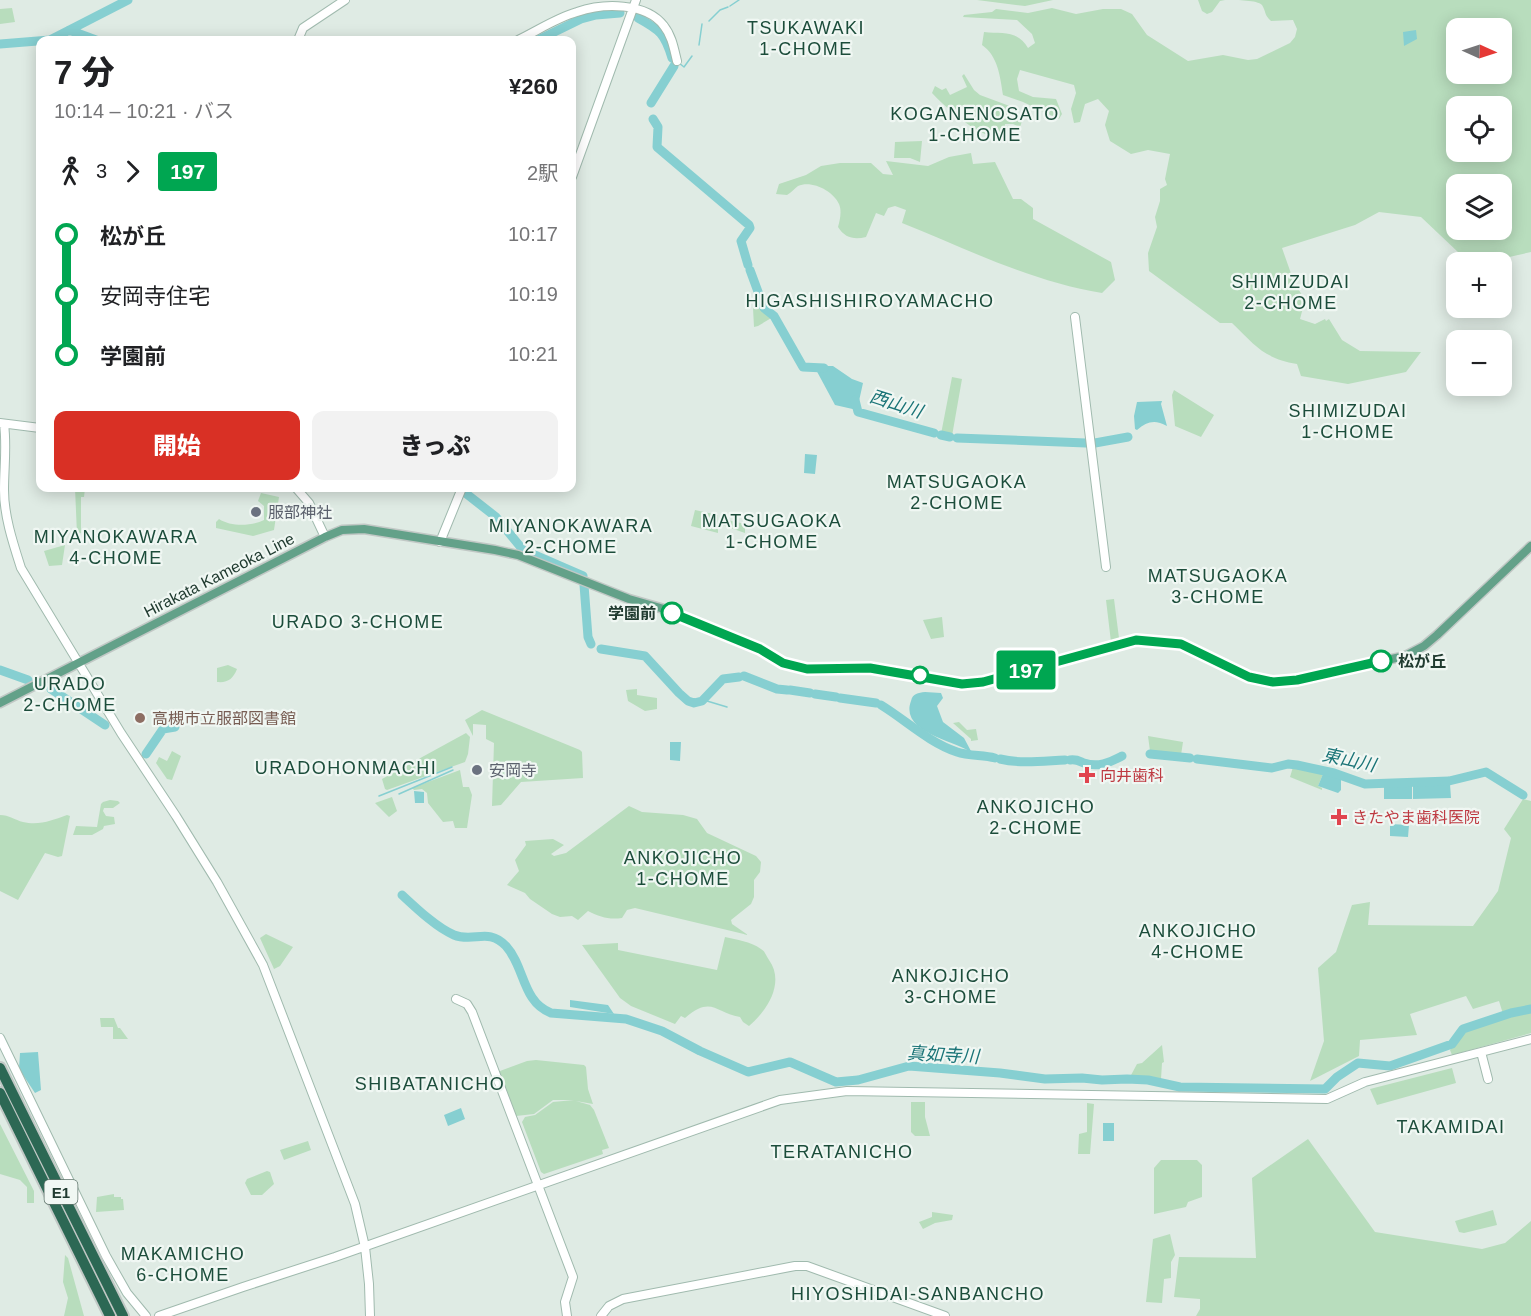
<!DOCTYPE html>
<html lang="ja">
<meta charset="utf-8">
<style>
:root{--surface:#fff;--page:#f2f2f2;--text:#202124;--muted:#757577;--accent:#d93025}
body{margin:0;font-family:Arial,"Noto Sans JP",sans-serif;background:var(--page);color:var(--text);height:100vh;display:flex;flex-direction:column;font-size:22px;white-space:nowrap}
*{box-sizing:border-box;margin:0}
p{font-size:20px;color:var(--muted)}
.icon{flex:none;width:33px;height:33px;fill:none;stroke:currentColor;stroke-width:2;stroke-linecap:round;stroke-linejoin:round}
.map{position:relative;flex:1;overflow:hidden}
.sheet{position:absolute;left:36px;top:36px;width:540px;height:456px;display:flex;flex-direction:column;background:var(--surface);border-radius:12px;box-shadow:0 3px 15px #0003}
.sheet>*{flex:none}
.badge{padding:0 12px;border-radius:4px;font-size:21px;line-height:39px}
.needle{width:39px;rotate:93deg}
.controls{position:absolute;left:1446px;top:18px;display:grid;gap:12px}
.controls a{display:grid;place-items:center;width:66px;height:66px;border-radius:12px;background:var(--surface);box-shadow:0 3px 15px #0003;font-size:30px}
.map>.badge{position:absolute;translate:-50% -50%;box-shadow:0 0 0 3px #fff}
.legs{display:flex;align-items:center;gap:9px;height:66px;padding:0 18px;font-size:20px}
.legs p{margin-inline-start:auto}
.head{display:flex;align-items:center;justify-content:space-between;height:102px;padding:0 18px}
h1{font-size:33px;font-weight:800;line-height:45px}
.primary-button{display:flex;gap:12px;margin-top:auto;padding:12px 18px}
.primary-button a{flex:1;height:69px;border-radius:12px;background:var(--accent);color:#fff;font-size:24px;font-weight:800;line-height:69px;text-align:center}
.primary-button a+a{background:var(--page);color:var(--text)}
ul{padding:0 18px;list-style:none}
li{display:flex;align-items:center;gap:21px;height:60px;font-size:22px}
li i{display:grid;place-items:center;width:9px;height:100%;margin:0 8px;background:currentColor}
li i::after{content:'';width:15px;height:15px;margin:-8px;border:4px solid;border-radius:50%;background:var(--surface)}
li p{margin-inline-start:auto}
li:first-child i{background:linear-gradient(#0000 50%,currentColor 0)}
li:last-child i{background:linear-gradient(currentColor 50%,#0000 0)}
.map>svg:first-child{display:block}
.green{fill:#b8ddbd;fill-rule:evenodd}
.water{fill:#86cfd1}
.lines{fill:none;stroke-linecap:round;stroke-linejoin:round}
.stream{stroke:#86cfd1;stroke-width:1.5}
.river{stroke:#86cfd1;stroke-width:9}
.secondary-casing{stroke:#a0baae;stroke-width:10}
.primary-casing{stroke:#c1c8c5;stroke-width:11}
.highway-casing{stroke:#c1c8c5;stroke-width:14}
.secondary{stroke:#fff;stroke-width:8}
.primary{stroke:#63a189;stroke-width:8}
.highway{stroke:#2c6854;stroke-width:10}
.line-1-casing{stroke:#fff;stroke-width:14}
.line-1{stroke:#00a651;stroke-width:9}
.worship-dot{fill:#6b7280;stroke:#f0f7f3;stroke-width:2}
.stop-1-dot{fill:#fff;stroke:#00a651;stroke-width:3}
.education-dot{fill:#8d6e63;stroke:#f0f7f3;stroke-width:2}
.health-dot{fill:#e0444e;stroke:#f0f7f3;stroke-width:2}
.labels{text-anchor:middle;dominant-baseline:central;stroke-width:4.5;stroke-linejoin:round;paint-order:stroke}
.shield{fill:#f0f7f3;stroke:#5e736a;stroke-width:1.5}
.shield-label{font-size:15px;font-weight:bold;fill:#203b30}
.worship-label{font-size:16px;fill:#5b616d;stroke:#f0f7f3;text-anchor:start}
.street-label{font-size:16px;fill:#203b30;stroke:#f0f7f3}
.stop-label{font-size:16px;font-weight:bold;fill:#203b30;stroke:#f0f7f3;text-anchor:end}
.education-label{font-size:16px;fill:#785e54;stroke:#f0f7f3;text-anchor:start}
.health-label{font-size:16px;fill:#be3a42;stroke:#f0f7f3;text-anchor:start}
.neighbourhood-label{font-size:18px;letter-spacing:1.5px;fill:#1c4d3b;stroke:#f0f7f3}
.water-label{font-size:18px;font-style:italic;fill:#1a7477;stroke:#f0f7f3}
</style>
<div class="map">
<svg width="1531" height="1316" viewBox="0 0 1531 1316">
<rect width="100%" height="100%" fill="#dfebe4"/>
<path class="green" d="M 977,0 L 1053,0 L 1025,6 Z
M 1198,0 L 1225,0 L 1220,1 L 1212,12 L 1207,14 L 1202,11 Z
M 1228,0 L 1531,0 L 1531,252 L 1505,258 L 1501,262 L 1464,262 L 1459,253 L 1421,217 L 1379,212 L 1355,225 L 1282,248 L 1294,282 L 1305,300 L 1300,319 L 1315,324 L 1325,319 L 1326,321 L 1329,319 L 1342,340 L 1360,351 L 1421,352 L 1406,372 L 1348,384 L 1301,376 L 1297,364 C 1263,358 1256,346 1232,323 L 1220,323 L 1149,271 L 1148,253 L 1157,227 L 1155,217 L 1160,201 L 1160,189 L 1167,185 L 1165,179 L 1170,154 L 1148,150 L 1131,154 L 1110,141 L 1105,125 L 1109,111 L 1098,99 L 1085,104 L 1080,122 L 1074,123 L 1071,109 L 1076,93 L 1074,85 L 1020,70 L 1017,79 L 1019,91 L 1033,97 L 1056,99 L 1062,114 L 1059,119 L 1023,102 L 1003,95 C 1000,76 998,56 982,45 L 984,32 C 1002,34 1018,30 1028,48 L 1035,43 L 1032,34 L 1017,20 L 963,17 L 964,15 L 992,12 L 996,9 L 1028,13 L 1052,8 L 1076,14 L 1103,9 L 1121,9 L 1132,14 L 1147,35 L 1188,61 L 1223,55 L 1248,60 L 1257,59 L 1290,43 L 1295,37 L 1297,29 L 1293,20 L 1271,21 C 1264,15 1266,11 1262,5 C 1257,0 1237,0 1228,0 ZM 1456,28 L 1502,28 L 1502,74 L 1456,74 ZM 1456,106 L 1502,106 L 1502,152 L 1456,152 ZM 1456,184 L 1502,184 L 1502,230 L 1456,230 Z
M 12,8 L 15,22 L 0,24 L 0,9 Z
M 964,74 L 974,90 L 980,95 L 1015,108 L 1013,116 L 1021,118 L 1022,121 L 1020,127 L 1013,124 L 1005,124 L 1005,131 C 1000,132 996,135 991,135 C 976,135 942,104 932,93 L 935,86 L 942,90 L 946,88 L 950,95 L 967,87 L 962,76 Z
M 922,141 L 920,162 L 910,158 L 894,158 L 895,142 Z
M 971,153 L 973,164 L 995,162 L 1013,199 L 1021,199 L 1033,208 L 1033,219 L 1111,262 L 1115,280 L 1102,293 C 1032,282 967,249 902,223 L 906,210 L 895,206 L 888,208 L 884,216 L 876,213 L 866,237 C 854,240 845,238 838,227 C 840,220 842,211 839,204 C 833,191 812,180 798,186 C 795,188 791,193 787,195 L 776,194 L 779,184 L 806,175 L 821,166 L 840,163 L 871,163 L 883,174 L 893,175 L 886,161 L 928,166 L 949,157 Z
M 762,307 L 773,317 L 758,326 L 754,327 L 753,308 Z
M 952,377 L 962,379 L 952,436 L 950,437 L 941,434 Z
M 1174,390 L 1214,415 L 1201,437 L 1175,426 L 1172,395 Z
M 75,488 L 85,488 L 84,497 L 81,497 L 81,533 L 77,534 Z
M 261,493 L 279,497 L 274,530 L 253,536 L 216,528 L 216,522 L 219,519 C 231,527 252,526 264,520 L 264,506 L 258,501 Z
M 695,510 L 718,515 L 718,533 L 691,526 Z
M 723,519 L 745,524 L 745,533 L 722,525 Z
M 65,545 L 62,565 L 49,566 L 44,551 Z
M 1114,599 L 1119,638 L 1111,642 L 1106,600 Z
M 942,617 L 944,637 L 931,639 L 923,620 Z
M 228,665 L 237,669 C 233,679 228,683 217,682 L 217,668 Z
M 637,689 L 637,695 L 657,698 L 657,709 L 645,711 L 628,701 L 626,690 Z
M 482,710 L 580,750 L 582,752 L 583,778 L 521,782 L 501,805 L 492,806 L 494,743 L 486,739 L 486,725 L 473,724 L 473,736 L 465,720 Z
M 959,722 L 967,730 L 976,729 L 978,740 L 971,741 L 971,739 L 953,723 Z
M 466,733 L 470,737 L 468,754 L 465,762 L 387,790 L 385,789 L 382,779 Z
M 1148,736 L 1183,742 L 1181,755 L 1150,751 Z
M 172,751 L 181,756 L 172,780 L 167,779 L 156,763 L 159,757 L 167,761 Z
M 1293,767 L 1323,774 L 1318,786 L 1322,788 L 1322,790 L 1290,777 Z
M 460,770 L 463,787 L 469,787 L 472,795 L 467,828 L 455,828 L 453,821 L 443,822 L 428,803 L 427,793 L 422,789 L 414,790 L 412,788 Z
M 392,797 L 397,811 L 389,817 L 375,803 Z
M 1523,799 L 1531,801 L 1531,1033 L 1452,1055 L 1450,1050 L 1465,1031 L 1504,1017 L 1499,1001 L 1473,1009 L 1466,996 L 1410,1014 L 1417,1035 L 1360,1040 L 1359,1056 L 1310,1081 L 1324,1041 L 1318,968 L 1336,952 L 1352,905 L 1370,902 L 1368,925 L 1473,926 L 1498,891 L 1511,838 L 1504,829 Z
M 110,800 L 118,801 L 120,803 L 113,808 L 104,808 L 103,811 L 106,816 L 114,817 L 115,824 L 104,826 L 103,829 L 92,835 L 73,835 L 76,826 L 97,827 L 101,804 L 103,802 Z
M 629,806 L 642,812 L 683,815 L 697,819 L 707,833 L 756,856 L 761,862 L 760,872 L 754,880 L 754,897 L 751,904 L 731,920 L 732,924 L 748,935 L 635,908 L 627,910 L 622,918 C 609,920 600,917 588,911 L 578,920 L 572,916 L 560,917 L 552,914 L 530,899 L 525,893 L 507,885 L 519,871 L 515,860 L 526,845 L 525,841 L 553,839 L 564,845 L 551,854 L 554,856 L 566,853 Z
M 0,815 C 9,815 15,820 23,822 C 39,826 53,820 67,815 L 70,816 L 62,856 L 58,857 L 45,853 L 18,900 L 0,891 Z
M 266,934 L 293,947 L 280,966 L 274,969 L 260,938 Z
M 725,937 C 737,940 750,941 761,949 C 765,951 766,956 769,960 C 785,982 768,1010 749,1026 L 743,1022 L 740,1017 C 715,1013 712,995 685,1018 L 681,1016 L 675,1024 L 631,1006 L 620,998 L 582,945 L 618,943 L 618,950 L 717,970 Z
M 100,1018 L 114,1018 L 118,1028 L 120,1028 L 128,1039 L 113,1039 L 113,1027 L 101,1027 Z
M 1162,1045 L 1164,1062 L 1162,1063 L 1161,1079 L 1130,1077 L 1137,1064 L 1142,1063 Z
M 536,1060 L 584,1065 L 586,1067 L 588,1089 L 593,1104 L 576,1101 L 590,1105 L 594,1110 L 609,1148 L 602,1150 L 603,1154 L 544,1174 L 541,1172 L 522,1122 L 525,1117 L 535,1115 L 553,1102 L 574,1100 L 553,1100 L 534,1114 L 516,1116 L 499,1073 L 500,1071 L 527,1061 Z
M 1452,1068 L 1456,1083 L 1377,1105 L 1370,1089 Z
M 911,1102 L 925,1102 L 925,1117 L 930,1136 L 915,1136 L 911,1132 Z
M 1087,1103 L 1094,1104 L 1090,1154 L 1078,1154 L 1079,1134 L 1087,1132 Z
M 0,1124 L 34,1191 L 34,1203 L 27,1203 L 27,1187 L 20,1180 L 0,1174 Z
M 1308,1139 L 1375,1232 L 1482,1249 L 1505,1243 L 1531,1221 L 1531,1316 L 1196,1316 L 1200,1309 L 1200,1299 L 1174,1297 L 1179,1257 L 1256,1258 L 1252,1178 Z
M 308,1141 L 311,1150 L 284,1160 L 280,1150 Z
M 1161,1160 L 1197,1160 L 1202,1165 L 1202,1197 L 1188,1202 L 1186,1207 L 1154,1214 L 1154,1168 Z
M 267,1171 L 270,1172 L 274,1184 L 262,1195 L 251,1195 L 245,1183 L 247,1179 Z
M 114,1194 L 114,1197 L 121,1197 L 121,1199 L 123,1199 L 124,1210 L 96,1212 L 97,1197 Z
M 1493,1210 L 1497,1225 L 1464,1233 L 1459,1232 L 1455,1221 Z
M 932,1212 L 953,1215 L 952,1220 L 935,1223 L 923,1229 L 919,1222 L 932,1217 Z
M 1170,1234 L 1175,1255 L 1171,1262 L 1171,1278 L 1164,1279 L 1162,1303 L 1146,1302 L 1153,1239 Z
M 65,1255 L 68,1258 L 84,1316 L 64,1316 L 68,1298 L 63,1282 Z"/>
<path class="water" d="M 1416,30 L 1417,39 L 1404,46 L 1403,32 Z
M 814,366 L 833,366 L 852,379 L 863,383 L 857,410 L 835,405 Z
M 1162,401 L 1161,404 L 1167,426 C 1154,419 1147,422 1137,430 L 1135,429 L 1134,416 L 1137,402 Z
M 805,454 L 817,455 L 815,474 L 804,473 Z
M 925,692 L 941,693 L 943,698 L 937,706 L 943,722 L 964,738 L 972,753 C 957,741 899,733 911,701 C 913,693 918,693 925,692 Z
M 670,742 L 681,742 L 680,761 L 670,760 Z
M 1323,774 L 1341,779 L 1341,790 L 1338,793 L 1318,786 Z
M 1450,784 L 1451,798 L 1413,799 L 1413,785 Z
M 1412,785 L 1412,799 L 1384,799 L 1384,786 Z
M 414,791 L 424,792 L 424,803 L 415,803 Z
M 1390,824 L 1409,825 L 1408,837 L 1390,836 Z
M 570,1000 L 608,1005 L 614,1014 L 570,1007 Z
M 38,1052 L 41,1090 L 35,1093 L 19,1069 L 20,1053 Z
M 461,1108 L 465,1119 L 448,1126 L 444,1115 Z
M 1103,1123 L 1114,1123 L 1114,1141 L 1103,1141 Z"/>
<g class="lines">
<path class="stream" d="M 730,6 L 739,0
M 709,21 L 720,10 L 728,7
M 699,45 L 702,24
M 674,66 L 679,63 L 684,67 L 692,56
M 702,701 L 707,701 L 727,707
M 399,794 L 453,770
M 379,796 L 452,767"/>
<path class="river" d="M 638,18 C 660,30 665,34 672,58
M 69,30 L 96,40
M 538,40 L 581,19 L 596,15 L 620,13
M 0,44 L 50,40 L 128,0
M 651,103 L 674,66
M 653,119 L 658,127 L 657,147 L 749,225 L 750,228 L 741,241 L 748,265
M 750,270 L 764,308 L 774,316 L 803,367 L 824,368
M 855,400 L 858,412 L 934,433
M 941,435 L 950,437
M 957,438 L 1086,443
M 1095,443 L 1128,437
M 459,488 L 496,517 L 523,550 L 583,576
M 584,585 L 588,637 L 591,644
M 601,649 L 645,656 L 679,693 L 688,701 L 694,703 L 702,701 L 723,679 L 739,677
M 0,670 L 28,680
M 744,676 L 777,689 L 787,690
M 51,689 L 105,725
M 790,690 L 810,693
M 815,694 L 836,697
M 840,698 L 876,703
M 881,705 C 907,721 928,742 957,752 C 969,756 983,755 995,758
M 146,754 L 163,729 L 175,727
M 1150,754 L 1190,758
M 1000,759 C 1021,764 1043,761 1065,760
M 1197,759 L 1272,768 L 1288,764 L 1297,765 L 1334,773 L 1365,784 L 1449,781 L 1486,772 L 1523,795
M 1070,760 C 1077,759 1079,761 1084,763 C 1099,768 1110,762 1122,756
M 402,895 C 416,908 437,928 454,935 C 474,943 488,927 506,946 C 525,967 522,1002 551,1013 L 626,1019 L 662,1031 L 700,1051 L 748,1072 L 790,1062 L 836,1082 L 858,1080 L 909,1066 L 1000,1073 L 1045,1079 L 1082,1078 L 1102,1080 L 1127,1079 L 1148,1080 L 1180,1087 L 1325,1089 L 1337,1077 L 1358,1063 L 1390,1066 L 1452,1044 L 1463,1029 L 1511,1013 L 1531,1009"/>
<g class="secondary-casing">
<path id="secondary" d="M 298,40 L 303,28 L 345,0
M 518,40 C 537,31 556,18 577,12 C 603,3 646,2 664,26 C 672,36 674,49 677,61
M 572,177 L 636,0
M 1075,317 L 1106,567
M 0,423 L 40,428
M 4,424 C 7,446 4,467 4,490 C 4,516 13,543 21,568 L 121,733 L 176,816 L 217,882 L 263,965 L 355,1204 L 365,1247 L 369,1284 L 370,1316
M 296,488 L 309,503 L 325,537
M 440,542 L 462,488
M 456,999 L 467,1004 L 472,1012 L 573,1277 L 565,1302 L 567,1316
M 0,1038 L 106,1256 L 127,1293 L 146,1316
M 1481,1052 L 1488,1079
M 159,1316 L 243,1287 L 335,1257 L 780,1100 L 847,1091 L 1327,1099 L 1365,1082 L 1531,1039
M 601,1316 L 609,1306 L 623,1299 L 795,1266 L 807,1266 L 945,1316"/>
</g>
<g class="primary-casing">
<path id="primary" d="M 0,703 L 325,537 L 342,530 L 364,529 L 495,550 L 518,555 L 629,599 L 664,609 L 733,637 L 760,649 L 783,663 L 797,667 L 818,670 L 870,668 L 882,669 L 962,684 L 983,682 L 1136,640 L 1181,644 L 1249,677 L 1273,682 L 1297,680 L 1405,656 L 1424,646 L 1437,635 L 1531,546"/>
</g>
<g class="highway-casing">
<path id="highway" d="M 0,1068 L 123,1316
M 0,1093 L 110,1316"/>
</g>
<use href="#secondary" class="secondary"/>
<use href="#primary" class="primary"/>
<use href="#highway" class="highway"/>
</g>
<g class="lines">
<g class="line-1-casing">
<path id="line-1" d="M 672,613 L 760,649 L 783,663 L 807,669 L 870,668 L 962,684 L 983,682 L 1136,640 L 1181,644 L 1249,677 L 1273,682 L 1297,680 L 1381,661"/>
</g>
<use href="#line-1" class="line-1"/>
</g>
<g class="worship-dot">
<circle cx="256" cy="512" r="6"/>
<circle cx="477" cy="770" r="6"/>
</g>
<g class="stop-1-dot">
<circle cx="672" cy="613" r="10"/>
<circle cx="1381" cy="661" r="10"/>
<circle cx="920" cy="675" r="8"/>
</g>
<circle class="education-dot" cx="140" cy="718" r="6"/>
<g class="health-dot">
<path d="M1084 766h6v6h6v6h-6v6h-6v-6h-6v-6h6z"/>
<path d="M1336 808h6v6h6v6h-6v6h-6v-6h-6v-6h6z"/>
</g>
<g class="labels">
<rect class="shield" x="44.5" y="1180" width="33" height="24" rx="4.5"/>
<g class="shield-label">
<text x="61" y="1192">E1</text>
</g>
<g class="worship-label">
<text x="268" y="512">服部神社</text>
<text x="489" y="770">安岡寺</text>
</g>
<g class="street-label">
<text transform="translate(219 575) rotate(-27)">Hirakata Kameoka Line</text>
</g>
<g class="stop-label">
<text x="656" y="613">学園前</text>
<text x="1398" y="661" text-anchor="start">松が丘</text>
</g>
<g class="education-label">
<text x="152" y="718">高槻市立服部図書館</text>
</g>
<g class="health-label">
<text x="1100" y="775">向井歯科</text>
<text x="1352" y="817">きたやま歯科医院</text>
</g>
<g class="neighbourhood-label">
<text x="806" y="28">TSUKAWAKI<tspan x="806" dy="21">1-CHOME</tspan></text>
<text x="975" y="114">KOGANENOSATO<tspan x="975" dy="21">1-CHOME</tspan></text>
<text x="1291" y="282">SHIMIZUDAI<tspan x="1291" dy="21">2-CHOME</tspan></text>
<text x="870" y="301">HIGASHISHIROYAMACHO</text>
<text x="1348" y="411">SHIMIZUDAI<tspan x="1348" dy="21">1-CHOME</tspan></text>
<text x="957" y="482">MATSUGAOKA<tspan x="957" dy="21">2-CHOME</tspan></text>
<text x="772" y="521">MATSUGAOKA<tspan x="772" dy="21">1-CHOME</tspan></text>
<text x="571" y="526">MIYANOKAWARA<tspan x="571" dy="21">2-CHOME</tspan></text>
<text x="116" y="537">MIYANOKAWARA<tspan x="116" dy="21">4-CHOME</tspan></text>
<text x="1218" y="576">MATSUGAOKA<tspan x="1218" dy="21">3-CHOME</tspan></text>
<text x="358" y="622">URADO 3-CHOME</text>
<text x="70" y="684">URADO<tspan x="70" dy="21">2-CHOME</tspan></text>
<text x="346" y="768">URADOHONMACHI</text>
<text x="1036" y="807">ANKOJICHO<tspan x="1036" dy="21">2-CHOME</tspan></text>
<text x="683" y="858">ANKOJICHO<tspan x="683" dy="21">1-CHOME</tspan></text>
<text x="1198" y="931">ANKOJICHO<tspan x="1198" dy="21">4-CHOME</tspan></text>
<text x="951" y="976">ANKOJICHO<tspan x="951" dy="21">3-CHOME</tspan></text>
<text x="430" y="1084">SHIBATANICHO</text>
<text x="1451" y="1127">TAKAMIDAI</text>
<text x="842" y="1152">TERATANICHO</text>
<text x="183" y="1254">MAKAMICHO<tspan x="183" dy="21">6-CHOME</tspan></text>
<text x="918" y="1294">HIYOSHIDAI-SANBANCHO</text>
</g>
<g class="water-label">
<text transform="translate(896 404) rotate(18)">西山川</text>
<text transform="translate(1349 760) rotate(12)">東山川</text>
<text transform="translate(943 1055) rotate(3)">真如寺川</text>
</g>
</g>
</svg>
<div class="controls">
<a><svg class="needle" viewBox="-14 -14 28 28"><path d="M0-13l5 13h-10z" fill="#e53935"/><path d="M0 13l5-13h-10z" fill="#757577"/></svg></a>
<a><svg class="icon" aria-label="locate" viewBox="0 0 24 24"><circle cx="12" cy="12" r="6"/><path d="M12 2v4M12 18v4M2 12h4M18 12h4"/></svg></a>
<a><svg class="icon" aria-label="layers" viewBox="0 0 24 24"><path d="M12 4l9 5-9 5-9-5zM3 14l9 5 9-5"/></svg></a>
<a>+</a>
<a>−</a>
</div>
<b class="badge" style="left:1026px;top:670px;background:#00a651;color:#fff">197</b>
<section class="sheet">
<div class="head"><div><h1>7 分</h1><p>10:14 – 10:21 · バス</p></div><b>¥260</b></div>
<div class="legs"><svg class="icon" aria-label="walk" viewBox="0 0 24 24"><circle cx="13" cy="4" r="2"/><path d="M13 8l-2 6 4 7M11 14l-3 7M7 12l3-4h3l4 4"/></svg>3<svg class="icon" aria-label="forward" viewBox="0 0 24 24"><path d="M9 5l7 7-7 7"/></svg><b class="badge" style="background:#00a651;color:#fff">197</b><p>2駅</p></div>
<ul>
<li><i style="color:#00a651"></i><b>松が丘</b><p>10:17</p></li>
<li><i style="color:#00a651"></i><span>安岡寺住宅</span><p>10:19</p></li>
<li><i style="color:#00a651"></i><b>学園前</b><p>10:21</p></li>
</ul>
<div class="primary-button"><a>開始</a><a>きっぷ</a></div>
</section>
</div>
